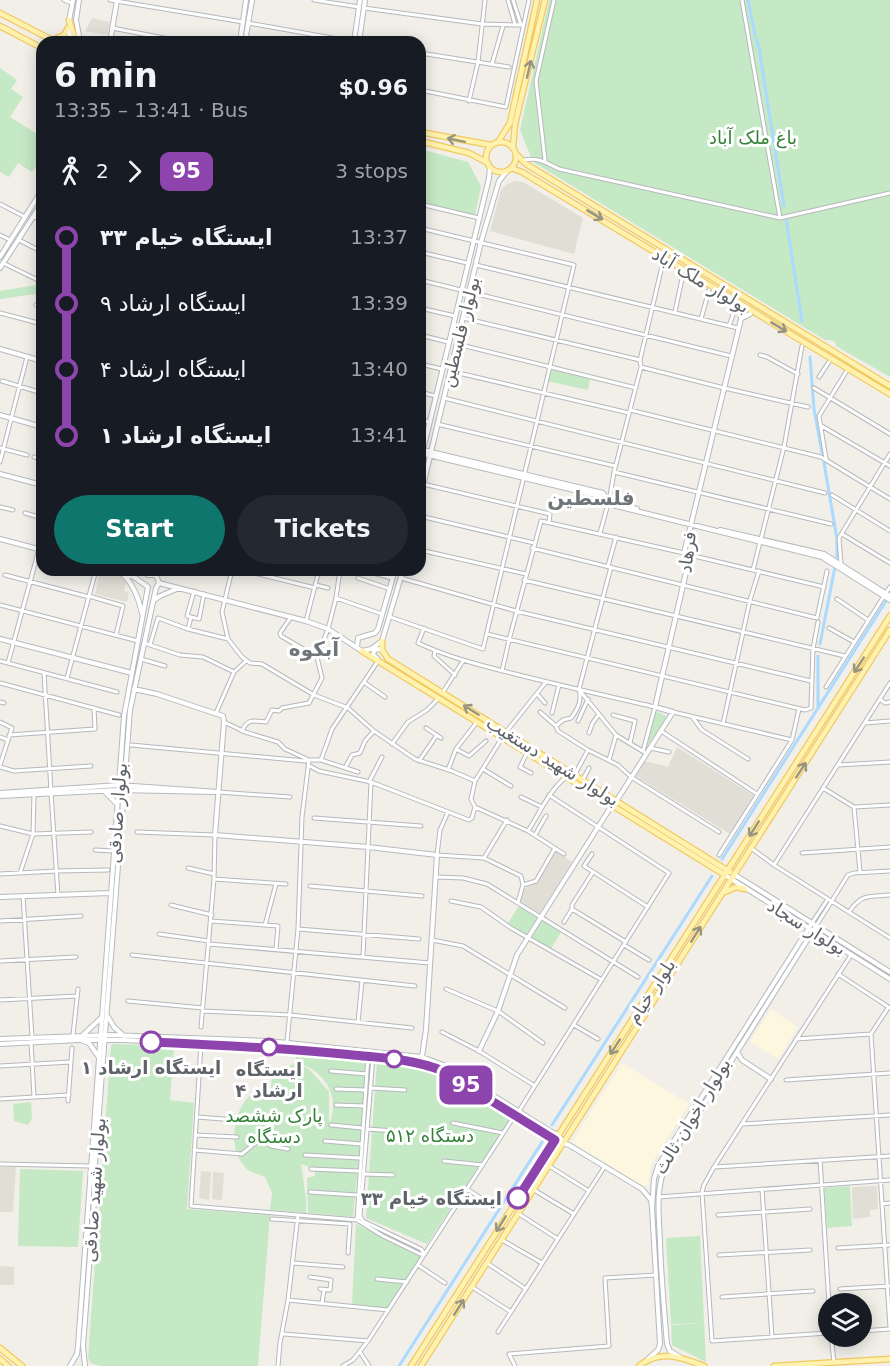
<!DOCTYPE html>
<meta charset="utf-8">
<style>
:root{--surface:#171b24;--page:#242831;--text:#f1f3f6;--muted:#9ea1a6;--accent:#0f766e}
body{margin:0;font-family:"DejaVu Sans","Noto Naskh Arabic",sans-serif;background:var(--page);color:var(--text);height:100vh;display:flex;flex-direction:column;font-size:22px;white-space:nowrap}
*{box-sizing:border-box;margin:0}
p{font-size:20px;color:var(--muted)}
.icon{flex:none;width:33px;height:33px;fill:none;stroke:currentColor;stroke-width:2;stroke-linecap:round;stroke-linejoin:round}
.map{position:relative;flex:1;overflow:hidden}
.details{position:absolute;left:36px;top:36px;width:390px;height:540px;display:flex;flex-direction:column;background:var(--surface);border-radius:18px;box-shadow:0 3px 15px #0003}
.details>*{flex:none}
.badge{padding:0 12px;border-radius:9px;font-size:21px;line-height:39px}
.controls{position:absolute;left:818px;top:1293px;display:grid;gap:12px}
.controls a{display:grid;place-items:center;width:54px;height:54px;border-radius:50%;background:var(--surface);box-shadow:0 3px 15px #0003;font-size:30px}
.map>.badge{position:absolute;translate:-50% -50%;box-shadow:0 0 0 3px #fff}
.legs{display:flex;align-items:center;gap:9px;height:66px;padding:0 18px;font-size:20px}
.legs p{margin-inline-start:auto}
.overview{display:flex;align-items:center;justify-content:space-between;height:102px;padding:0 18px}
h1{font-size:33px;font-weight:800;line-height:45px}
.action{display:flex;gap:12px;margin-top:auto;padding:12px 18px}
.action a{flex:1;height:69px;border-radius:36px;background:var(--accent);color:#fff;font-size:24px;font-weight:800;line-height:69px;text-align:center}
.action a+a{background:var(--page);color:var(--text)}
ul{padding:0 18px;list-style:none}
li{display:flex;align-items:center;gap:21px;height:66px;font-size:22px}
li i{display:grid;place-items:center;width:9px;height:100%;margin:0 8px;background:currentColor}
li i::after{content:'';width:15px;height:15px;margin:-8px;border:4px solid;border-radius:50%;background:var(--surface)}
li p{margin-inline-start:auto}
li:first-child i{background:linear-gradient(#0000 50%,currentColor 0)}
li:last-child i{background:linear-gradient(currentColor 50%,#0000 0)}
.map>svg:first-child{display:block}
.commercial{fill:#fef7e0}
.education{fill:#e1ded6}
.green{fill:#c5e8c5;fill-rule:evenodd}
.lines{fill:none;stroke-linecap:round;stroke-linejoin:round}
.canal{stroke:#aadaff;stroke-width:3}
.street-casing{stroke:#b5b8bc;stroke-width:5}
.secondary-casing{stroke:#b6babf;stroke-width:6}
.primary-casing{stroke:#f2c960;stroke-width:7}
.street{stroke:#fff;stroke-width:3}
.secondary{stroke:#fff;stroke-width:4}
.primary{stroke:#fff2af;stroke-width:4.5}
.oneway{stroke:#979581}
.line-1-casing{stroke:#fff;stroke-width:14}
.line-1{stroke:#8e44ad;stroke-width:9}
.stop-1-dot{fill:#fff;stroke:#8e44ad;stroke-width:3}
.labels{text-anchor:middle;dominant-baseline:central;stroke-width:6;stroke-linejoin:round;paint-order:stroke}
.park-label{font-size:18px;fill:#348238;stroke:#fff}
.street-label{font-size:18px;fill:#5f6368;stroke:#fff}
.stop-label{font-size:18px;font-weight:bold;fill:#5f6368;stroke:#fff}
.neighbourhood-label{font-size:20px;font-weight:bold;fill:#70757a;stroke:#fff}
</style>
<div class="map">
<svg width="890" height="1366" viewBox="0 0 890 1366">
<rect width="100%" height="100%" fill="#f1efe8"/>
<path class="commercial" d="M 771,1009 L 798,1027 L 778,1059 L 750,1042 Z
M 622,1063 L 689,1104 L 652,1163 L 648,1184 L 644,1187 L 572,1142 Z"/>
<path class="education" d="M 92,18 L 110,22 L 107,35 L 85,31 Z
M 516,181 L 523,182 L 583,218 L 574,254 L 490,231 L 501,190 L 507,184 Z
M 100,570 L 121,576 L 126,583 L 124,591 L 129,592 L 127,602 L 95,594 Z
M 677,747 L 754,796 L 730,834 L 635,776 L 645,761 L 668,767 Z
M 556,851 L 572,862 L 540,913 L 520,901 L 523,889 L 538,882 L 542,872 Z
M 0,1167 L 16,1167 L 13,1212 L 0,1212 Z
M 201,1171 L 211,1172 L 209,1200 L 199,1198 Z
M 213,1172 L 224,1173 L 222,1200 L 212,1199 Z
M 877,1186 L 878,1209 L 870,1210 L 870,1217 L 853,1219 L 852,1187 Z
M 0,1266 L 14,1267 L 14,1285 L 0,1285 Z"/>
<path class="green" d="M 549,0 L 890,0 L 890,377 L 836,346 L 836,343 L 831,340 L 825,340 L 533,162 L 520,130 Z
M 0,68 L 17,80 L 11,89 L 23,97 L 10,117 L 42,137 L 42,165 L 38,163 L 32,172 L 18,163 L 9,177 L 0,172 Z
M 420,149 L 468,162 L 481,186 L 475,216 L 420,203 Z
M 42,284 L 42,293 L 0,299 L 0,291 Z
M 550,369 L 590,379 L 588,390 L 547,381 Z
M 658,712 L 667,717 L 646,748 L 645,745 L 655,713 Z
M 519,906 L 561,932 L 551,949 L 508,923 Z
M 112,1044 L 174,1046 L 170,1100 L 194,1103 L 187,1209 L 270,1215 L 258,1366 L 100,1366 L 91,1363 L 88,1358 L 111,1046 Z
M 296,1048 L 368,1056 L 353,1217 L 308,1213 L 307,1178 L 315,1176 L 315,1169 L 301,1164 L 306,1199 L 306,1213 L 270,1210 L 272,1193 L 265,1177 C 260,1175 252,1173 248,1170 C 226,1151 232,1109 253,1093 C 257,1090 265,1089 271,1088 L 272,1076 L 296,1062 ZM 300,1064 C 325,1071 341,1098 329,1124 L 329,1092 L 310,1070 Z
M 377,1061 L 414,1066 L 437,1072 L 512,1116 L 427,1244 L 366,1218 Z
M 31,1102 L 32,1118 L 28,1125 L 14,1121 L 13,1104 Z
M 20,1169 L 83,1171 L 78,1247 L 18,1246 Z
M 850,1186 L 852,1226 L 827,1228 L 824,1188 Z
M 356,1224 L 421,1257 L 388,1309 L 352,1306 Z
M 700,1236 L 706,1362 L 672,1345 L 671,1325 L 703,1323 L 671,1324 L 666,1238 Z"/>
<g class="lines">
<path class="canal" d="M 748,0 L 755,35
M 756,39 L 759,48 L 784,206
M 786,218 L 802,321
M 810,357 L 814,409 L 822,453
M 824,463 L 837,539 L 837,557
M 820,644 L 835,567
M 818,708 L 818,656
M 722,859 L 886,601
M 552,1125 L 712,876
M 399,1366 L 544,1139"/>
<g class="street-casing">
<path id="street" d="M 64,0 L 72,3
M 110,0 L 243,22
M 314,0 L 359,7
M 508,0 L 515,24
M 513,0 L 521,25 L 515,25
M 742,0 L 780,218
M 364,8 L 482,24 L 515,25
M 248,23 L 355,42
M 112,28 L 185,42
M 420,53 L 509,67
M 492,64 L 503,26
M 420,90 L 506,107 L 529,0
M 469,101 L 478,62 L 485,0
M 524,160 C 538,157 547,163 559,169 L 780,218 L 890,193
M 545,160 L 536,81 L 554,0
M 0,204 L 25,217
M 420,204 L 479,218
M 33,217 L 42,219
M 0,235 L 8,239
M 21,241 L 42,252
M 420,252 L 467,263
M 3,263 L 42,282
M 476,265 L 738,328
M 420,280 L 461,290
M 469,292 L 731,356
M 36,305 L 42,307
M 420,308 L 455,316
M 675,312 L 683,274
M 0,313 L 42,324
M 463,318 L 640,360
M 701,319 L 709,290
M 729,326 L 736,306
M 420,335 L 448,342
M 457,344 L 636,388
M 760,355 L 767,357 L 798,374
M 420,364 L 442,369
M 641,367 L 724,388 L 808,407
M 450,371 L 629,413
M 819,377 L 829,362
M 2,381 L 42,393
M 814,388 L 890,434
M 420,392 L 435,396
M 444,398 L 825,493
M 630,410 L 821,457 L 890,499
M 420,420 L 429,422
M 437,424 L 615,466
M 820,425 L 890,466
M 0,448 L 27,455
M 34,457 L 42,459
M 826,459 L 819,416 L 846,372
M 0,462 L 27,357
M 614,472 L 831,524
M 423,484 L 550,514 L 549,522
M 832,495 L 890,531
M 609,502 L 614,472 L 641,367 L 640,360 L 663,262
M 0,507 L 13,510
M 25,513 L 42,518
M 420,516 L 534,543
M 600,533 L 608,504
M 842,534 L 890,563
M 761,539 L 784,447 L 802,346
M 532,548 L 817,618 L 827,571
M 420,550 L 526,574
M 690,555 L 824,587
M 841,564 L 839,538 L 890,454
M 608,566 L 616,537
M 232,570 L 222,612 L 228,639 L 242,657 L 250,663 L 262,664 L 314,695 L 348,708 L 374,731 L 415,759 L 452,771 L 475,781
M 242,570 L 315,588
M 362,570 L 392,578
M 753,570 L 760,542
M 5,575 L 89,597
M 358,578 L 390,589
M 401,578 L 516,611 L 811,681
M 524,580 L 845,656
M 316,585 L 328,588
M 887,591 L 890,587
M 89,596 L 123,606 L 116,635
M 336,598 L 382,614
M 837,599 L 868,620
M 0,605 L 138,641
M 191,617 L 199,619 L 204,594
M 291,617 L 280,633 L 281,636 L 317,657
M 390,617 L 483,649 L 574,265 L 420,228
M 306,621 L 319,570
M 424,628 L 418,643 C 448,657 479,665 511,673 C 558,685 607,696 655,707 L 643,751
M 829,628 L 854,642
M 188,629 L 191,617 L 187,616 L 194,591
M 487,634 L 805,710 L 811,708 L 813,649 L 818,622
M 144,643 L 180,655 L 203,657 L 234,672
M 150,645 L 158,618 L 188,629 L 228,639
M 435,651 L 434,656 L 455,675
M 141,659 L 165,666
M 0,661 L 117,692
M 8,663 L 42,538
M 502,671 L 509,640 L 541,521 L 684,553
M 44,673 L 51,791
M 67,678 L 96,570
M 0,683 L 119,715
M 365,683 L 385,697
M 826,687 L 884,596
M 580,691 L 616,735 L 644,752
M 443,692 L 463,661
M 538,695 L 545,703
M 881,700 L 885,703 L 890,702
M 0,702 L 4,703
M 540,712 L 556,726 L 558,731 L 588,750 L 618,765 L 631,777 L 719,832
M 673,712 L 792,740
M 216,713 L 234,672 L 246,661
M 552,713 L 559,685
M 613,715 L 635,721 L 630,743
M 693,718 L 702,730 L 748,759
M 578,721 L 588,699
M 0,722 L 12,728 L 0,765
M 224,722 L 245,732 L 278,742 L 285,749 L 309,760 L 321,760 L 358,772
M 865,723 L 890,721
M 723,724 L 750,600 L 759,571
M 556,726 L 563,720 L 571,718 C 578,709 582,701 579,689 L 611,567
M 426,728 L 441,738
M 242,731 C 248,718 253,721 266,722 L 272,710 L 279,711 L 282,708 L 309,703 L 322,678 L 317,657 L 328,629 L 336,598 L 340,570
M 661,731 L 757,794
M 506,732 L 546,682
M 589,733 L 592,724 L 599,714
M 9,735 L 95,729 L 94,708
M 0,737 L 8,740
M 392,744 L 408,722 L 427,710 L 439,698
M 131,745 L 305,761 L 309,760 L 302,817 L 298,929 L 287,1042
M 650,748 L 669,752
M 456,749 L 469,756 L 486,741
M 527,753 L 520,767 L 531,773
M 321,760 L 332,729 L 378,661
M 609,760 L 616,735
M 419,761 L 437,735
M 308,765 L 319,771 L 371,782 L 469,820 L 472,818 L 475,807
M 838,765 L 890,762
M 0,767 L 14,771 L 91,766
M 345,768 L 352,755 L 360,753 L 365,741 L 373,732
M 483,769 L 511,786
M 448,770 L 456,749 L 477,722
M 575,774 L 588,750
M 583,779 L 589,768
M 369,782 L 382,757
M 823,788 L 854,807
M 218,792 L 290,797
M 51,793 L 58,895
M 521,797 L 542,807
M 475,807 L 528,831 L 564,854
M 475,807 L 471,799 L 475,781 L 502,738
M 854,807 L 860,872
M 854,807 L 890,805
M 448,812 L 440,830 L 437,855 L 484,858 L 521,876 L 523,885 L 518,902
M 314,818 L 421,826
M 0,826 L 33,834 L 91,832
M 528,831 C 540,812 549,791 566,777
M 137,832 L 215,835 L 214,879 L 201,1027
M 535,835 L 546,816
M 751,848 L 774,865 L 890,938
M 95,850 L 114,851
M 802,853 L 890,847
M 592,854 L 584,866 L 648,907
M 719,855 L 792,740 L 799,709
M 484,858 L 507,820
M 774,865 L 890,683
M 188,868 L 214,874
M 20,873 L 33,834 L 34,794
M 0,874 L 56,871 L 108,870
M 436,877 L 463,878 L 487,884 L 638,977
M 214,879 L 286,884
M 523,885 L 536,881 L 555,848
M 310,886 L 422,896
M 23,896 L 32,1037
M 451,901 L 481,907 L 511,928 L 602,980
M 171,905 L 212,915
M 572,909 L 626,942
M 849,912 C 862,893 869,897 890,895
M 0,921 L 81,916
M 211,921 L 278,926 L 276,949
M 564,922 L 572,909 L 572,905 L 593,872
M 812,923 L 828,899
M 265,925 L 276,884
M 816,926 L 848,875 L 854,873 L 890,871
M 298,929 L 419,939
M 159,934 L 209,941
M 432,940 L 463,946 L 565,1008
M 209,944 L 430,963
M 624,945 L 649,960
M 132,955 L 415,986
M 363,956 L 371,782
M 0,961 L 76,957
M 838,974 L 890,1008
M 446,989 L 498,1011 L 543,1043
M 0,1000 L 77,996
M 128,1001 L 203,1008
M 203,1011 L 290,1015 L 412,1028
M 358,1022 L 362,981
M 574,1025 L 598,1039
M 442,1032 L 479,1051 L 535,1086
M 871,1034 L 890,1327
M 871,1034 L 888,1008
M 73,1035 L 78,989
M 796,1039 L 871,1034
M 31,1042 L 34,1097
M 201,1044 L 191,1206 L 357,1220 L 360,1216
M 368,1056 L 357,1220 L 383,1236 L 420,1254 L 425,1254
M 373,1057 L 360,1216 L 363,1221 L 421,1249 L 425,1254
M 0,1066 L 71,1062
M 331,1071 L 367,1074
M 786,1080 L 890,1073
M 371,1088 L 405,1090
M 336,1089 L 365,1090
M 0,1099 L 69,1095
M 68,1101 L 72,1048
M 336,1105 L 364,1106
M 519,1111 L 669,873 L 549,795
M 197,1117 L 236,1120
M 453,1123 L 503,1133
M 742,1124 L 890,1115
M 331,1125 L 362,1128
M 368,1129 L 407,1132
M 195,1135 L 237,1137
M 325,1141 L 361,1144
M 194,1150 L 242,1154 L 260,1139 L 271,1146 L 288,1149
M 305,1155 L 360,1158
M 820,1160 L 829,1304
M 444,1161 L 483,1165
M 0,1164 L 90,1166
M 549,1166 L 589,1191
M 715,1167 L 890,1156
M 311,1169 L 359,1171
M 365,1174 L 393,1175
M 467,1189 L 493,1206
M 762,1189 L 772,1337
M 534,1190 L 574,1214
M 310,1192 L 357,1195
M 658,1197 L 890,1180
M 882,1204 L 890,1203
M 519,1214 L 558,1239
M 718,1215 L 810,1209
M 272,1219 L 350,1224 L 348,1253
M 502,1240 L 542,1263
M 838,1248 L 890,1245
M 719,1255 L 810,1250
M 293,1263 L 343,1267
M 487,1263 L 526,1289
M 418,1265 L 445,1283
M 310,1277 L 331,1280 L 330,1290 L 320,1289
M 377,1279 L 407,1282
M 472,1287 L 511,1312
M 840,1289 L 890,1286
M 722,1297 L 813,1291
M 288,1300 L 388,1310
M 322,1303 L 324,1290
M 861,1331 L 890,1329
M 498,1332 L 605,1166
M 828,1333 L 712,1341 L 702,1192 L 704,1185 L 714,1167 L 851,955
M 284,1334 L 368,1341
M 831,1336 L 834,1362
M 360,1352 L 369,1366
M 278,1366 L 280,1343 L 288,1300 L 298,1215
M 343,1366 L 353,1360 L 368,1341 L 515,1115
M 515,1366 L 509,1354 L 609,1346 L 605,1278 L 656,1275"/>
</g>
<g class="secondary-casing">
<path id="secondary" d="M 79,0 L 76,20 L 80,41
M 69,21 L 73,0
M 68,28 L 71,42
M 110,42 L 117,0
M 240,42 L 246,0
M 245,42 L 252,0
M 354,42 L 360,0
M 359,42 L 365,0
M 0,257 L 42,190
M 0,268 L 42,203
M 742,318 L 750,314
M 0,349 L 42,361
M 0,415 L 42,427
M 423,450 L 603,493 L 609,502
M 420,453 L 603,497 L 608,504
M 420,462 L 489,178 L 490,167
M 0,474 L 42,485
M 420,498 L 481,242 L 499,181 L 508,170
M 609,502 L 637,509
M 608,504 L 822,557 L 890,600
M 720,530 L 824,554 L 890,596
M 0,539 L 42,550
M 115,570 L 134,577 L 148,587
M 122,573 C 134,585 139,598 142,614
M 148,575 L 156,575 L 159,583
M 159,583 L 306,621 L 328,629 L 362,651 L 371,649 L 382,641 L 403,570
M 154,600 L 160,596 L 179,588
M 0,639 L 132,673
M 357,647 L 358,638 L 375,633 L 378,629 L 395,570
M 377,658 L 373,655 L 374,651 L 377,649 L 382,650
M 134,689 L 157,694 L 223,716 L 224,722 L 215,835 L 368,847 L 437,855 L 426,1029 L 422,1057
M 104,791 L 117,804
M 0,793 L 119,785 L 218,792
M 0,796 L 118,790 L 215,792
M 617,800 L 673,712 L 655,707 L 690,555 L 684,553 L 741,319 L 739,308
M 725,875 L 890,979
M 735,875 L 890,972
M 0,897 L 110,893
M 108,1017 L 114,1027 L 124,1036
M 83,1035 L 101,1018
M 0,1039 L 111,1035 L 269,1041 L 422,1057 L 446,1066 L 550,1131 L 558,1135 L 563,1142
M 83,1041 L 89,1043 L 98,1056
M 0,1044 L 79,1040 L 124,1040 L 288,1048 L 421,1063 L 443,1071 L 555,1140 L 569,1145 L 642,1189 L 651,1200 L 652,1208
M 479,1051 L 498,1011 L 517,955 L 612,805
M 737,1052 L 742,1060 L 771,1079
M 680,1357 L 670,1351 L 667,1344 C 664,1310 661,1276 660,1242 C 659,1216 655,1189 666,1165 L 816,926
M 648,1359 L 658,1350 L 660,1344 L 652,1208 L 654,1179 L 658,1166 L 812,923
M 70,1366 L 77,1354 L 78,1346 L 124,716 L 148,587
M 85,1366 L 83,1346 L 94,1202 L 94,1177 L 130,710 L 156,588 L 159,583"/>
</g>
<g class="primary-casing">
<path id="primary" d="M 0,13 L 56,42
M 69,20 L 76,42
M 0,26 L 42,48
M 79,39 L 83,42
M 53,40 L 64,35 L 68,28
M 420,132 L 491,145
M 420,141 L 469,153 L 488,163
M 498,142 L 510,123 L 537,0
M486 157a15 15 0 1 1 30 0a15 15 0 1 1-30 0Z
M 513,147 L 515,124 L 545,0
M 516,154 L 526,164 L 890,386
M 511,168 L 522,172 L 890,394
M 382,641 L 382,650 L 388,659 L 730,872
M 362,651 L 725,875
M 725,892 L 736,887 L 745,889
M 0,1348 L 22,1366
M 0,1359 L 8,1366
M 411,1366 L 890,616
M 421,1366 L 890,630
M 639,1366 C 661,1349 681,1357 704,1366
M 774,1366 L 890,1359"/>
</g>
<use href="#street" class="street"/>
<use href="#secondary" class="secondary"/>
<use href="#primary" class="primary"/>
</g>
<defs><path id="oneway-shaft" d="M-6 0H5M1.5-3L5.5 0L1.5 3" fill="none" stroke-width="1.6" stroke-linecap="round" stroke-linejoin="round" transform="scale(1.5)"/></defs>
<g class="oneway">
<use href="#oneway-shaft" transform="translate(529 69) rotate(-77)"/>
<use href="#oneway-shaft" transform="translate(456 140) rotate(-168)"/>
<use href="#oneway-shaft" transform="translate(595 215) rotate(31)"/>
<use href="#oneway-shaft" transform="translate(779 327) rotate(31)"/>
<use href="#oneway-shaft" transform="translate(859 665) rotate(123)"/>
<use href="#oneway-shaft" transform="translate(471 710) rotate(-148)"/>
<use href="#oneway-shaft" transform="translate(801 770) rotate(-57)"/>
<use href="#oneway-shaft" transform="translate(754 829) rotate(122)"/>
<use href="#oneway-shaft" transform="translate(696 934) rotate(-58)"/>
<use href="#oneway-shaft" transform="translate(615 1047) rotate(123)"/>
<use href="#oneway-shaft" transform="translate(501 1224) rotate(122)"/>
<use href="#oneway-shaft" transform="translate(459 1307) rotate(-58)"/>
</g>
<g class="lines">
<g class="line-1-casing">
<path id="line-1" d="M 151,1042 C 219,1045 286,1048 353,1055 C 383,1058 414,1059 443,1071 L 555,1140 L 518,1198"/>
</g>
<use href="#line-1" class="line-1"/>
</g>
<g class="stop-1-dot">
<circle cx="151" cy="1042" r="10"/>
<circle cx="269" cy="1047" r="8"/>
<circle cx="394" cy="1059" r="8"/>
<circle cx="518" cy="1198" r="10"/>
</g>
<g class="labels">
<g class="park-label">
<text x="753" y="137">باغ ملک آباد</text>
<text x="274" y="1115">پارک‌ ششصد<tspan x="274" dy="21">دستگاه</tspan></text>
<text x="430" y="1135">۵۱۲ دستگاه</text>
</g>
<g class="street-label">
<text transform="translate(701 280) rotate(31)">بولوار ملک آباد</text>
<text transform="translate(460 332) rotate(-76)">بولوار فلسطین</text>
<text transform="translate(687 552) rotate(-83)">فرهاد</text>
<text transform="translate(553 761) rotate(32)">بولوار شهید دستغیب</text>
<text transform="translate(117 813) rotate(-86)">بولوار صادقی</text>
<text transform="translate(807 927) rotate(32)">بولوار سجاد</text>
<text transform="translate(651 991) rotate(-57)">بلوار خیام</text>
<text transform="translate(692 1116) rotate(-59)">بولوار اخوان ثالث</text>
<text transform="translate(94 1190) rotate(-86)">بولوار شهید صادقی</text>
</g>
<g class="stop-label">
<text x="151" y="1067">ایستگاه ارشاد ۱</text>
<text x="269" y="1069">ایستگاه<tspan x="269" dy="21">ارشاد ۴</tspan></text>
<text x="502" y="1198" text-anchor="end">ایستگاه خیام ۳۳</text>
</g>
<g class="neighbourhood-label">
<text x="591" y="498">فلسطین</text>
<text x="314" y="649">آبکوه</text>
</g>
</g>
</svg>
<div class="controls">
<a><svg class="icon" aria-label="layers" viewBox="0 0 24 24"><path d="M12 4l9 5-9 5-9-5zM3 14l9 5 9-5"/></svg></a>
</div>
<b class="badge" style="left:466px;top:1085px;background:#8e44ad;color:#fff">95</b>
<section class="details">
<div class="overview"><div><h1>6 min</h1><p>13:35 – 13:41 · Bus</p></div><b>$0.96</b></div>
<div class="legs"><svg class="icon" aria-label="walk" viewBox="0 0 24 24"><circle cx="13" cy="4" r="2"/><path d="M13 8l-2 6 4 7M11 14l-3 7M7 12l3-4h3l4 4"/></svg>2<svg class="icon" aria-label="forward" viewBox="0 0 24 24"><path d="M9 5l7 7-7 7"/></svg><b class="badge" style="background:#8e44ad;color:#fff">95</b><p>3 stops</p></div>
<ul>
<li><i style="color:#8e44ad"></i><b>ایستگاه خیام ۳۳</b><p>13:37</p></li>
<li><i style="color:#8e44ad"></i><span>ایستگاه ارشاد ۹</span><p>13:39</p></li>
<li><i style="color:#8e44ad"></i><span>ایستگاه ارشاد ۴</span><p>13:40</p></li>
<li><i style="color:#8e44ad"></i><b>ایستگاه ارشاد ۱</b><p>13:41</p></li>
</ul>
<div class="action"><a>Start</a><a>Tickets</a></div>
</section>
</div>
